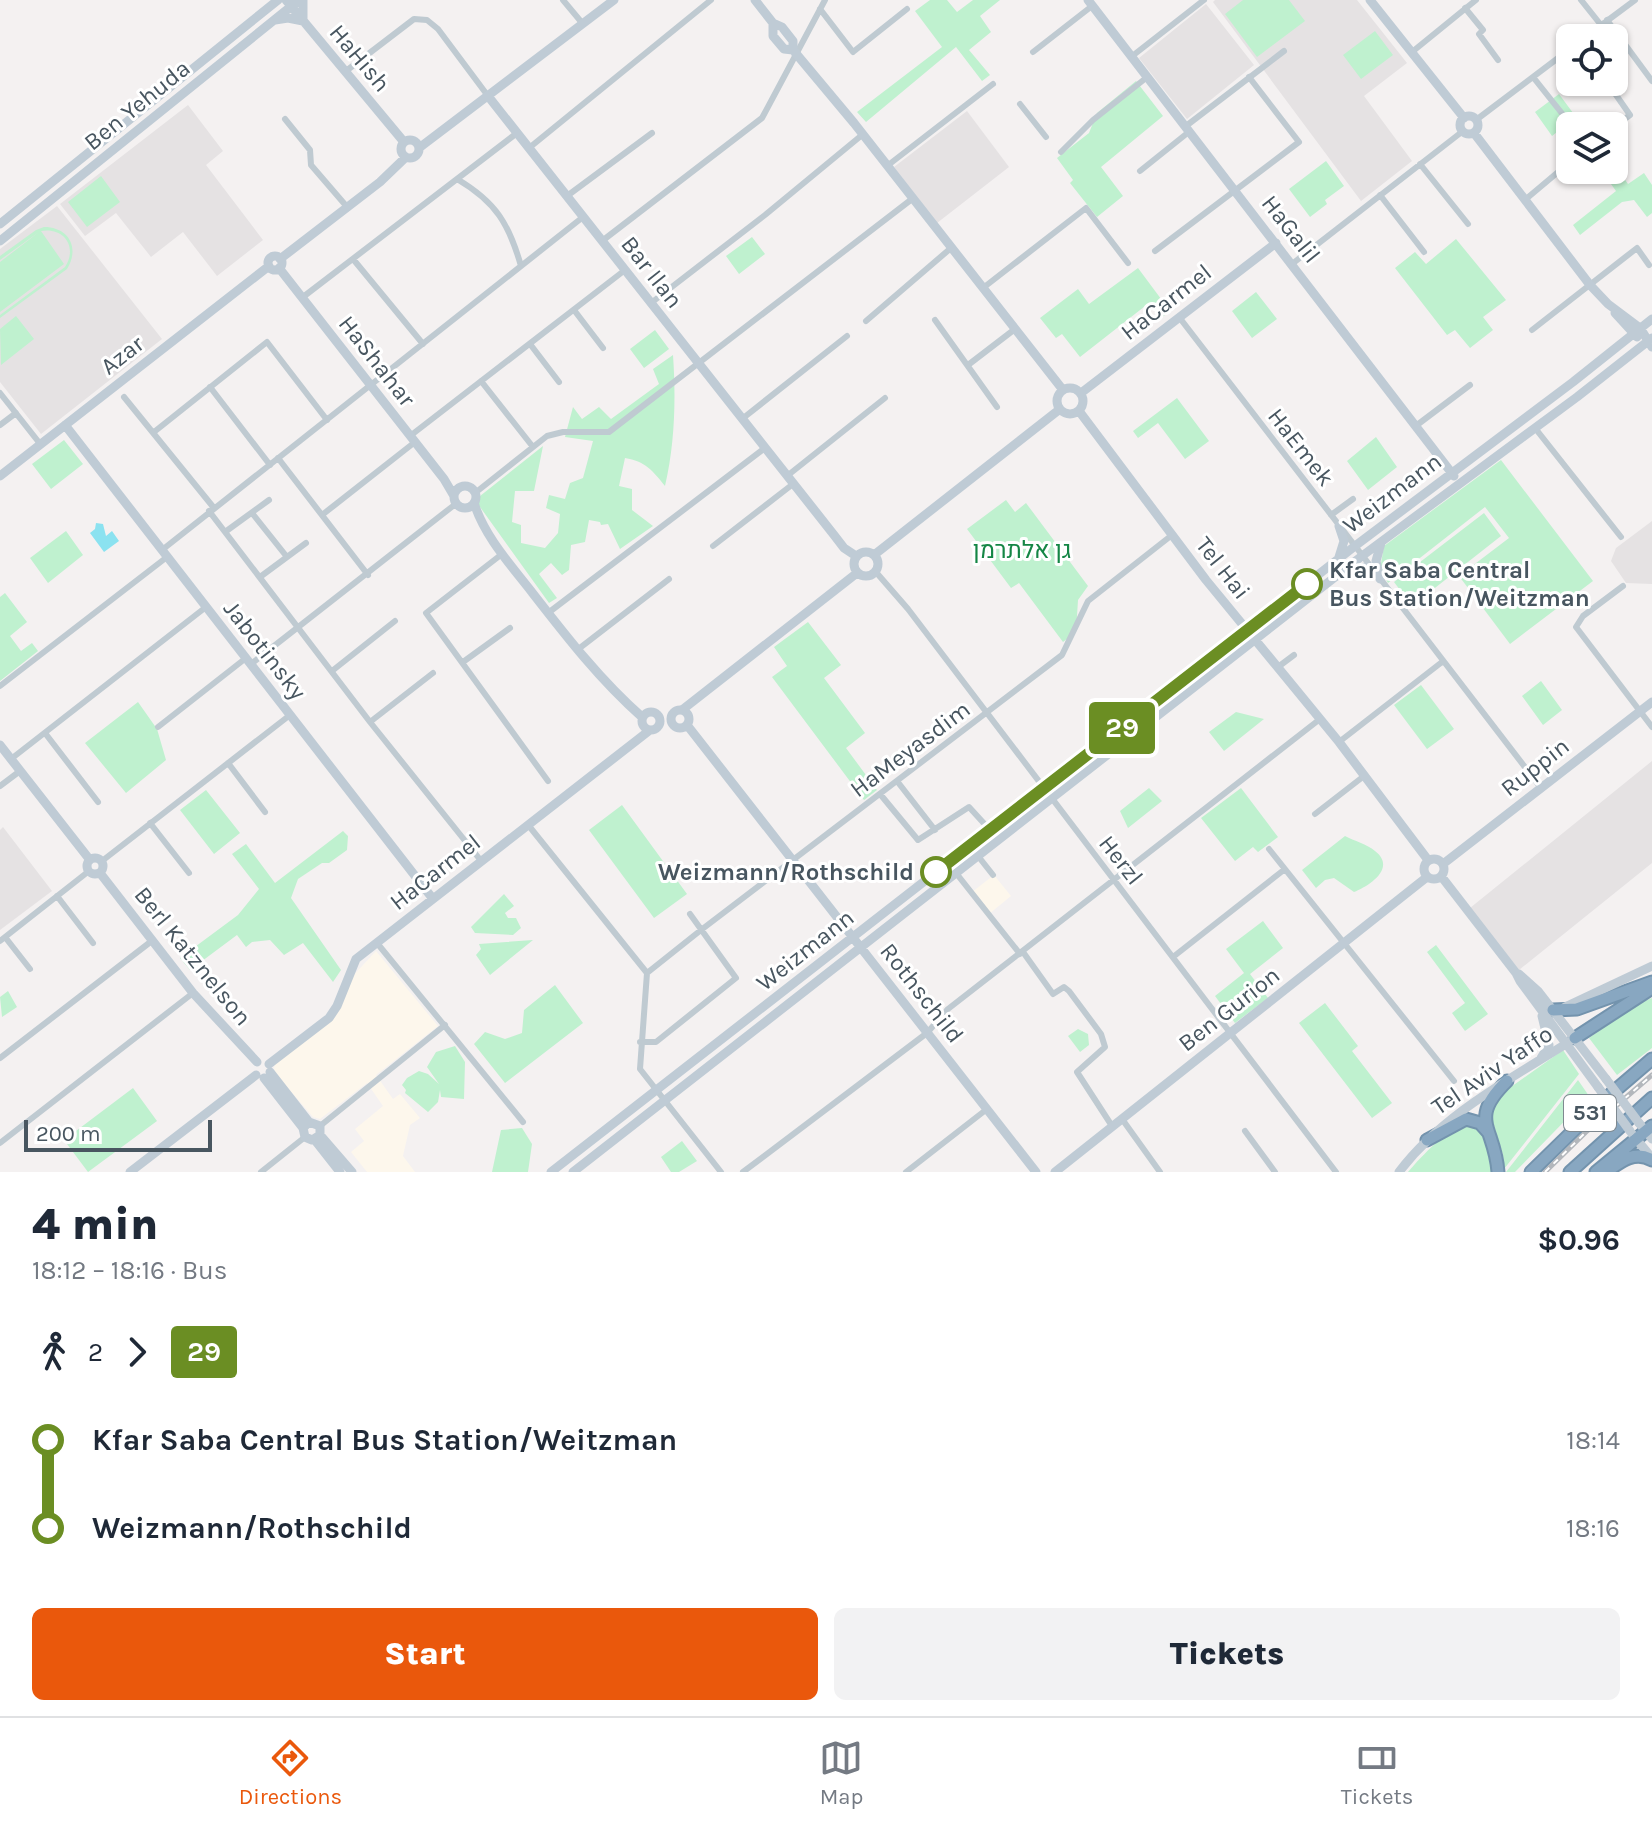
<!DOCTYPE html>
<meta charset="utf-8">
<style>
:root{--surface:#fff;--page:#f2f2f3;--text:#1f2937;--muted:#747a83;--line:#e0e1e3;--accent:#ea580c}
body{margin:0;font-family:Karla,Heebo,sans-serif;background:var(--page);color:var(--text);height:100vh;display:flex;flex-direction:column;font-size:30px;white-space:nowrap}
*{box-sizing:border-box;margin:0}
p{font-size:26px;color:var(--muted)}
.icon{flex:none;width:44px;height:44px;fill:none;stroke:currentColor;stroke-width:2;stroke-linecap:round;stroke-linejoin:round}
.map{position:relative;height:1172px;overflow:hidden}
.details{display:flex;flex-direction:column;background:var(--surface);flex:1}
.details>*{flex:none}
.badge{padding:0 16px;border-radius:6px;font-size:28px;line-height:52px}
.fabs{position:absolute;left:1556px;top:24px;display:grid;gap:16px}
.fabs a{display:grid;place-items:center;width:72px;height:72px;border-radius:12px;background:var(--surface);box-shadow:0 2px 6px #0004;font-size:40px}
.scale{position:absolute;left:24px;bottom:20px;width:188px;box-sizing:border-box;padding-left:8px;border:4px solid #485660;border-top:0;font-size:22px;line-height:28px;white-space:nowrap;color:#485660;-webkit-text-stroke:6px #fff;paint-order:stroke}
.map>.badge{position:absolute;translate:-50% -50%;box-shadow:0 0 0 4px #fff}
.legs{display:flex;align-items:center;gap:12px;height:88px;padding:0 32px;font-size:26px}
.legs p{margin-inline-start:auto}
.headline{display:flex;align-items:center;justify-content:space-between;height:136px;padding:0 32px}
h1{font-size:44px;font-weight:800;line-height:60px}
.button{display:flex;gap:16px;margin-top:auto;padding:16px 32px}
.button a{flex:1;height:92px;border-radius:12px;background:var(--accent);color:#fff;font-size:32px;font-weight:800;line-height:92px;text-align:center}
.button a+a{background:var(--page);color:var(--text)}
ul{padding:0 32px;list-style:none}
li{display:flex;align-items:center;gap:28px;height:88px;font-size:30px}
li i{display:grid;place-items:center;width:12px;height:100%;margin:0 10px;background:currentColor}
li i::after{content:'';width:20px;height:20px;margin:-10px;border:6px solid;border-radius:50%;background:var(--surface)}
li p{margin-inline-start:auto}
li:first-child i{background:linear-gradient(#0000 50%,currentColor 0)}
li:last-child i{background:linear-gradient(currentColor 50%,#0000 0)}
.tab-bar{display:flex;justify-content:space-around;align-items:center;height:112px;border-top:2px solid var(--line);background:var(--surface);font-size:22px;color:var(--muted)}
.tab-bar a{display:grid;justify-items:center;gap:4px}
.tab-bar .on{color:var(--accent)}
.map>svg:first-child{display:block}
.commercial{fill:#fdf7ec}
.education{fill:#e5e2e3}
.green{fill:#bff1cf}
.water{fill:#8be2f0}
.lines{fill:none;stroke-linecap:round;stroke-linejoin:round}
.highway-casing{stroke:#7393ad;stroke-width:15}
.street{stroke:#bfcad1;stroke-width:6}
.secondary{stroke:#bfcbd5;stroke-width:9}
.highway{stroke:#88a7c1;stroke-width:11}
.rail-casing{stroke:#b3b7bc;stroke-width:5}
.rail{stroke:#fff;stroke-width:2;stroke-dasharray:6;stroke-linecap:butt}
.secondary-bridge{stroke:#bfcbd5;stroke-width:9}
.line-1-casing{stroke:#fff;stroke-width:18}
.line-1{stroke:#6b8e23;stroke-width:12}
.stop-1-dot{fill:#fff;stroke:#6b8e23;stroke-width:4}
.labels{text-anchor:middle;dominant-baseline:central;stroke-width:6;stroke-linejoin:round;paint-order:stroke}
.shield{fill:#fff;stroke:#7f8990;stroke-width:2}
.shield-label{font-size:22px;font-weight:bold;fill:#485660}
.street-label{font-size:24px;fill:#485660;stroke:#fff}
.park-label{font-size:24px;fill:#148645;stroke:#fff}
.stop-label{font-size:24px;font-weight:bold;fill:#485660;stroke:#fff;text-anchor:start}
</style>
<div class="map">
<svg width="1652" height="1172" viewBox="0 0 1652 1172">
<rect width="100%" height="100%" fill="#f4f1f1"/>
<path class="commercial" d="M 994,875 L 1011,896 L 989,914 L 972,892 Z
M 376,951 L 438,1026 L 376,1075 L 393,1099 L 400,1094 L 420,1118 L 410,1125 L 403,1156 L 415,1172 L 367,1172 L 351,1152 L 364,1141 L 355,1129 L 383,1106 L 367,1083 L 320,1119 L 313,1117 L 276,1074 L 274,1068 L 275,1063 L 327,1021 L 350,979 Z"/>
<path class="education" d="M 1215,0 L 1357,0 L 1407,63 L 1364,96 L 1412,161 L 1361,201 L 1213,2 Z
M 1206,4 L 1254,65 L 1187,119 L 1139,58 Z
M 188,105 L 223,151 L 206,165 L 263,240 L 217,276 L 183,232 L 151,257 L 116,213 L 85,236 L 60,204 Z
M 967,111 L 1009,167 L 937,223 L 894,167 Z
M 57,206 L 162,339 L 41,434 L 0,382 L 0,249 Z
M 1652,521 L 1652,584 L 1626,583 L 1611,561 L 1616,548 Z
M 1652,761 L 1652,863 L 1519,970 L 1470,908 Z
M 3,827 L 52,891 L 0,930 L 0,830 Z"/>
<path class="green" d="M 930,0 L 947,0 L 957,12 L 973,0 L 1000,0 L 980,16 L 991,32 L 969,50 L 990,75 L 982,81 L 956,47 L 866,122 L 857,112 L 942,47 L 915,11 Z
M 1243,0 L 1289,0 L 1305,21 L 1257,57 L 1225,14 Z
M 1375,31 L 1393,55 L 1361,79 L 1343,55 Z
M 1136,81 L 1163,116 L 1101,167 L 1123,196 L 1097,217 L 1070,183 L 1073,180 L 1057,158 L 1089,133 L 1097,113 Z
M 1559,94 L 1576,117 L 1552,136 L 1535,112 Z
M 1326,161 L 1344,186 L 1325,200 L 1327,204 L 1310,217 L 1289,189 Z
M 1614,164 L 1628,184 L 1644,173 L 1652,185 L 1652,213 L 1647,217 L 1634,200 L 1622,202 L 1580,235 L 1573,225 L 1616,191 L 1601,170 L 1614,170 Z
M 101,176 L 120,202 L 87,227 L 68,202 Z
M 44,227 C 69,227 80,248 67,269 L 0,318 L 0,315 L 65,267 C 78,247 64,227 41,231 L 64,264 L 0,312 L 0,262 L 39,232 L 0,260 L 0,256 L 36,230 Z
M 752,237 L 765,254 L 739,274 L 726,256 Z
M 1456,239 L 1506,300 L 1483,317 L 1493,330 L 1470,348 L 1455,330 L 1447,335 L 1395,268 L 1415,252 L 1426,264 Z
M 1138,268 L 1170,311 L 1161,318 L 1149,303 L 1080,357 L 1062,334 L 1056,338 L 1040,318 L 1078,289 L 1089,304 Z
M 1256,292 L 1277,319 L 1252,338 L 1232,311 Z
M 16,316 L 34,339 L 1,365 L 0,329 Z
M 655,330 L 669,349 L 644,368 L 630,349 Z
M 673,355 C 676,398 675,444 665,486 C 653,471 645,461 625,458 L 619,486 L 632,489 L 632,510 L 653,526 L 620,549 L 608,524 L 601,525 L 600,522 L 589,520 L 585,542 L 571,545 L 569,570 L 562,575 L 551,563 L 539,574 L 557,598 L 549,603 L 475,500 L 543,446 L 534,491 L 515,491 L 512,522 L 521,525 L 521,543 L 545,548 L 558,533 L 560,514 L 546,508 L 549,495 L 565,499 L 570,483 L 583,478 L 593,441 L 565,437 L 573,407 L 582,419 L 599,407 L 611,419 L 659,384 L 653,369 Z
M 1177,398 L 1209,441 L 1185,459 L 1158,423 L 1138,438 L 1133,431 Z
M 1376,437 L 1397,467 L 1368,490 L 1347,461 Z
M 64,440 L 83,464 L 51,489 L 32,464 Z
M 1501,460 L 1593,581 L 1510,644 L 1459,576 L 1509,538 L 1485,507 L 1388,583 L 1380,569 L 1384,546 Z
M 1006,500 L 1015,512 L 1026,503 L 1088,586 L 1078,600 L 1076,632 L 1063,642 L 1019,583 L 1011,588 L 967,529 Z
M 1484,513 L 1501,536 L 1412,606 L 1394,582 Z
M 66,531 L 83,555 L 48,583 L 30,558 Z
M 5,593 L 27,622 L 10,636 L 21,651 L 32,643 L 38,651 L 0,681 L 0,597 Z
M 808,622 L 841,665 L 824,678 L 865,733 L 846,748 L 877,790 L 864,800 L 772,677 L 787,666 L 774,647 Z
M 1541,681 L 1562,710 L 1543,725 L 1522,696 Z
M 1421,685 L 1454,729 L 1427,749 L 1394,705 Z
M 138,702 L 157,729 L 166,760 L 126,793 L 85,743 Z
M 1236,712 L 1264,719 L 1224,751 L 1209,732 Z
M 1149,788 L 1162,801 L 1128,828 L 1120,811 Z
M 1241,788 L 1278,837 L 1258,852 L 1253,847 L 1235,861 L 1201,818 Z
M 206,790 L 240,833 L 214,854 L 180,810 Z
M 622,805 L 687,894 L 654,918 L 589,830 Z
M 343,831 L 348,836 L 347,850 L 329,863 L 322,863 L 298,879 L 291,898 L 341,970 L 333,982 L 303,943 L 284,955 L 270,940 L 252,942 L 246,947 L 237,935 L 190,970 L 180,958 L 238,915 L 259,889 L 232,854 L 246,844 L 275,883 Z
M 1345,836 C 1354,841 1367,844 1375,851 C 1397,868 1369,886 1354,892 L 1334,878 L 1325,880 L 1316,888 L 1302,870 Z
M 504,894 L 514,906 L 505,913 L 508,918 L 516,918 L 521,928 L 513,935 L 475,933 L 471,927 Z
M 1263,921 L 1283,948 L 1250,974 L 1268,998 L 1235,1023 L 1215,996 L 1244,973 L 1226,949 Z
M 533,940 L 490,975 L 476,955 L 481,949 L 479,944 Z
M 1436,945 L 1488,1014 L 1465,1031 L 1452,1013 L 1465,1003 L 1427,952 Z
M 555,985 L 583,1023 L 505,1083 L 474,1044 L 485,1032 L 505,1039 L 522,1033 L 524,1010 Z
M 8,991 L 17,1007 L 2,1017 L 0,997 Z
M 1652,998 L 1652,1048 L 1617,1075 L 1589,1038 L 1637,1004 Z
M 1325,1003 L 1358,1046 L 1352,1051 L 1392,1103 L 1372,1118 L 1299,1023 Z
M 1078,1029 L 1088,1034 L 1089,1045 L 1080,1052 L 1068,1036 Z
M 455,1046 L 465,1062 L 464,1099 L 441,1097 L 440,1090 L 438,1102 L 428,1112 L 405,1093 L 406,1090 L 402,1085 L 407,1078 L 419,1071 L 428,1074 L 439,1084 L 427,1067 L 436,1052 Z
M 1563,1050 L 1579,1074 L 1504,1169 L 1503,1155 L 1490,1113 L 1501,1094 Z
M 1578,1080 L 1589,1096 L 1515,1172 L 1506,1172 Z
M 133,1088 L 157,1121 L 88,1172 L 64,1140 Z
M 1470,1123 L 1482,1131 L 1491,1160 L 1492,1172 L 1408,1172 C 1420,1158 1451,1124 1470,1123 Z
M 522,1128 L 532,1144 L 528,1172 L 492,1172 L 501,1130 Z
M 682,1141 L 697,1161 L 679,1172 L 671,1172 L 661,1157 Z"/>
<path class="water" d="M 96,523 L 103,524 L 106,536 L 112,531 L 119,541 L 104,552 L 90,533 L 95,529 Z"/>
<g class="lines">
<g class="highway-casing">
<path id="highway" d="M 1553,1010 L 1577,1009 L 1652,982
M 1575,1038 L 1652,988
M 1427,1140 L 1466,1119 L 1480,1123 L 1488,1132
M 1498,1172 C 1495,1127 1467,1120 1507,1081
M 1531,1172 L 1611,1094 L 1652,1059
M 1570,1172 L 1652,1098
M 1596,1172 L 1652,1126
M 1606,1172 C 1621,1161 1635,1150 1652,1160"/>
</g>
<path class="street" d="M 563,0 L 583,24
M 1581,0 L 1601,25
M 1465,8 L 1483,30 L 1479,34 L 1498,60
M 820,9 L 853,52 L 907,9
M 1607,20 L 1652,81
M 1584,38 L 1635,0
M 1033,52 L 1092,6
M 1412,52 L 1476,0
M 1131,57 L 1204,0
M 346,71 L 414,19 L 427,20 L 438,29 L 488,96
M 1533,77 L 1572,126
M 1607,82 L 1630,115 L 1614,127
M 1020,104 L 1046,137
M 285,119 L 310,150 L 311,165 L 348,208
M 1476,120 L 1570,49
M 1186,126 L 1284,51
M 529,148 L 711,0
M 1061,152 L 1093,120 L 1146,78
M 1420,164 L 1468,224
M 887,166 L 993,84
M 1140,171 L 1190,131
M 457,179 C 496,202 509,224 521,266
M 1380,195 L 1424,252
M 567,196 L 652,133
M 1526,199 L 1570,162
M 602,241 L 762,118 L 825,0
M 1155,251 L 1299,142 L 1249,77
M 353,259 L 423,344
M 1292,264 L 1463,131
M 983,288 L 1086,208 L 1128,263
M 303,297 L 517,133
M 651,303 L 765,215 L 862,135
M 574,310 L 603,348
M 1179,317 L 1372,568
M 935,320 L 997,407
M 866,321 L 951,248
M 1532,330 L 1637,248 L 1649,265
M 530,344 L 559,382
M 968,365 L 1015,329
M 481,381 L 533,447
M 210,387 L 270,465
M 0,393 L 41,445
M 124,397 L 214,508
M 742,419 L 847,336
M 0,425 L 16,413
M 1417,425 L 1470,385
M 1535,428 L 1621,537
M 154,432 L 267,342 L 327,420
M 410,436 L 625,270
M 278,458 L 368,575
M 787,476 L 885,398
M 475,493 L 547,436 L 563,432 L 609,432 L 912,199
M 209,511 L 370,722 L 482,862
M 252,513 L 287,557
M 322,515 L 415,442
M 1331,515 L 1353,499
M 225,532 L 269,500
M 713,546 L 793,484
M 162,550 L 583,217
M 502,554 L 426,613 L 548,781
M 875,571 L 908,609 L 1336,1172
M 260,577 L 306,543
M 1379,577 L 1541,788
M 1623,586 L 1583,616 L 1576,627 L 1652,727
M 548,613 L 765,448
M 577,650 L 669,579
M 463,662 L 510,628
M 251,664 L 453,506 L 458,506
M 1278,667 L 1294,655
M 332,671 L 395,621
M 0,686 L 167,557
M 370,722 L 433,673
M 158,727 L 246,658
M 45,733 L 98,802
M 1339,742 L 1442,662
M 11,759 L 206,607
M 228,763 L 265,812
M 897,781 L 935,830
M 0,786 L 20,771
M 880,794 L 918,840 L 969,807 L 990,830
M 1315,814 L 1364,776
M 150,823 L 189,873
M 529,826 L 647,973 L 640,1069 L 721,1172
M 1269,849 L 1454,1081
M 978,856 L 993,875
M 102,861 L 290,715
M 956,873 L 1020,954
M 57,896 L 93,943
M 5,937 L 30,969
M 0,941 L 89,871
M 377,943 L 523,1122
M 1023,952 L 1053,994 L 1064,987 L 1069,991 L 1101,1034 L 1105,1047 L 1077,1072 L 1112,1126
M 1173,957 L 1285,869
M 647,973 L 701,930 L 1062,655 L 1088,601 L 1172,535
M 640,1042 L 656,1042 L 736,978 L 690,914
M 0,1058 L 153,940
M 1122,1119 L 1160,1172
M 320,1126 L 445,1025
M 1245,1131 L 1275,1172
M 0,1143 L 193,993
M 261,1172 L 305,1137
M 743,1172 L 927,1033 L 948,1009 L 1320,719
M 906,1172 L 987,1109"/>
<path class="secondary" d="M 286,0 L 404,142
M 755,0 L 773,23 L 782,27 L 793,41 L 793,50 L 854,123 L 1063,390
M 1088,0 L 1454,476
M 1370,0 L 1464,118
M 275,20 L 288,18 L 303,21 L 303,0
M 773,23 L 773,36 L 784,49 L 793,50
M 488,96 L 834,535 L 844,548 L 856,556
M1460 125a9 9 0 1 1 18 0a9 9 0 1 1-18 0Z
M 1474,133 L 1590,285 L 1608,304 L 1640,328 L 1652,347
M401 149a9 9 0 1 1 18 0a9 9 0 1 1-18 0Z
M 419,148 L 614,0
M 0,224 L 278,0
M 0,241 L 299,0
M268 263a7 7 0 1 1 14 0a7 7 0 1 1-14 0Z
M 280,259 L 380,182 L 406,157
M 279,268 L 444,479 L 454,496
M 1615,313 L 1637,337
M1057 401a13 13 0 1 1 26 0a13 13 0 1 1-26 0Z
M 1081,393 L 1276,243
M 1079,411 L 1206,580 L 1339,742 L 1428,860
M 65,425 L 433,899
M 0,476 L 269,266
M454 497a11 11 0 1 1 22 0a11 11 0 1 1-22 0Z
M 474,503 C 485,537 510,564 531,591 C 566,636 600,680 642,717
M854 564a12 12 0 1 1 24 0a12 12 0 1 1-24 0Z
M 874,555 L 1060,409
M 1339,557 L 1344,541 L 1339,526
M 1347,569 L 1366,567 L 1375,573
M 1380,579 L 1376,561 L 1381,543
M671 719a9 9 0 1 1 18 0a9 9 0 1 1-18 0Z
M 682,710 L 857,573
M642 721a9 9 0 1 1 18 0a9 9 0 1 1-18 0Z
M 687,725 L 1036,1172
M 0,745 L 90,860
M87 866a8 8 0 1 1 16 0a8 8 0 1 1-16 0Z
M1424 869a10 10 0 1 1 20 0a10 10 0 1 1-20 0Z
M 1443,864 L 1652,702
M 100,873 L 193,993 L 257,1062
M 1441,876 L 1516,973 L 1520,981 L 1598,1087
M 1519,974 L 1538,991 L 1606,1079
M 1565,1007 L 1652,966
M 1541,1058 L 1549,1045 L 1542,1016
M 269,1064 L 329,1018 L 337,1006 L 356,959 L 650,730
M 270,1072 L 309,1122
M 264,1078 L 303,1128 L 305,1137 L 312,1140 L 320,1135 L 320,1126 L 309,1122 L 303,1128
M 1639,1123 L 1652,1139
M 1632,1134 L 1652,1158
M 320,1135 L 352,1172
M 314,1139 L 340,1172
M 130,1172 L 256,1075
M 551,1172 L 1355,546 L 1573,382 L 1652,319
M 573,1172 L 1362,556 L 1577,397 L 1652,338
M 1055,1172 L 1427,877
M 1399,1172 C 1443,1114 1509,1080 1569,1042"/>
<use href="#highway" class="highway"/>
<g class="rail-casing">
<path id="rail" d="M 1545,1172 L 1587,1131 L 1652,1075"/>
</g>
<use href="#rail" class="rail"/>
<path class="secondary-bridge" d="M 1606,1079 L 1639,1123
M 1598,1087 L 1630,1131"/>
</g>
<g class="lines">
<g class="line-1-casing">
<path id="line-1" d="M 936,872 L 1307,584"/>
</g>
<use href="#line-1" class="line-1"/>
</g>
<g class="stop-1-dot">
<circle cx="1307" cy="584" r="14"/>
<circle cx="936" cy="872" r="14"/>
</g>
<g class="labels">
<rect class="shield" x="1564" y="1095" width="52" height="36" rx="6"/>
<g class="shield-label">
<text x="1590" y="1113">531</text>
</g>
<g class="street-label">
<text transform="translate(360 58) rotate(50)">HaHish</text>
<text transform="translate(137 105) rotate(-39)">Ben Yehuda</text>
<text transform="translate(1291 229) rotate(52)">HaGalil</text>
<text transform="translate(652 272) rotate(52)">Bar Ilan</text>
<text transform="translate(1166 302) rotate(-38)">HaCarmel</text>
<text transform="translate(122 355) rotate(-38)">Azar</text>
<text transform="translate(377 361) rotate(52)">HaShahar</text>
<text transform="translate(1301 447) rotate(52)">HaEmek</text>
<text transform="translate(1392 493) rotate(-37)">Weizmann</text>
<text transform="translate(1223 568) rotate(52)">Tel Hai</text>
<text transform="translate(265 650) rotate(52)">Jabotinsky</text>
<text transform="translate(910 749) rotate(-37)">HaMeyasdim</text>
<text transform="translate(1535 767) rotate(-38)">Ruppin</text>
<text transform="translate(1121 860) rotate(52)">Herzl</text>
<text transform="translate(435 872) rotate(-38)">HaCarmel</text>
<text transform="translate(805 950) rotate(-38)">Weizmann</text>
<text transform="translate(193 956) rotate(51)">Berl Katznelson</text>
<text transform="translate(922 993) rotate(52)">Rothschild</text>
<text transform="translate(1229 1009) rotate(-38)">Ben Gurion</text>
<text transform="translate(1492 1070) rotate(-34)">Tel Aviv Yaffo</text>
</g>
<g class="park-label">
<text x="1022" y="550">גן אלתרמן</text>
</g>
<g class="stop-label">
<text x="1329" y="570">Kfar Saba Central<tspan x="1329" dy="28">Bus Station/Weitzman</tspan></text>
<text x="914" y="872" text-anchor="end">Weizmann/Rothschild</text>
</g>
</g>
</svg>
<div class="fabs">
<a><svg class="icon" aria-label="locate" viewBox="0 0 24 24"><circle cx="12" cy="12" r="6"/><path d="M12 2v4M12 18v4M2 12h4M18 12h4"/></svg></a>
<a><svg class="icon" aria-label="layers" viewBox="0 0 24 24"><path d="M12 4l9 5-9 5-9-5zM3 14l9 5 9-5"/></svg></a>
</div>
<div class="scale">200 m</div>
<b class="badge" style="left:1122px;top:728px;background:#6b8e23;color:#fff">29</b>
</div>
<section class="details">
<div class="headline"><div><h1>4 min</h1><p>18:12 – 18:16 · Bus</p></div><b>$0.96</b></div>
<div class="legs"><svg class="icon" aria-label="walk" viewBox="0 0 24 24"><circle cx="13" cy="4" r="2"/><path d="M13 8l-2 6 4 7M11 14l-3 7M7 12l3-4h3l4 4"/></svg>2<svg class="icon" aria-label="forward" viewBox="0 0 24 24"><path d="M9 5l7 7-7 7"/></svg><b class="badge" style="background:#6b8e23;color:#fff">29</b></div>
<ul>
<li><i style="color:#6b8e23"></i><b>Kfar Saba Central Bus Station/Weitzman</b><p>18:14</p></li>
<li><i style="color:#6b8e23"></i><b>Weizmann/Rothschild</b><p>18:16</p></li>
</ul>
<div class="button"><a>Start</a><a>Tickets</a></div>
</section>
<nav class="tab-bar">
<a class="on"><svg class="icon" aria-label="directions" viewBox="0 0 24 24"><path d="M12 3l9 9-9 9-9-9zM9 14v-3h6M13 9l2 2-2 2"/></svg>Directions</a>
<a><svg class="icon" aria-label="map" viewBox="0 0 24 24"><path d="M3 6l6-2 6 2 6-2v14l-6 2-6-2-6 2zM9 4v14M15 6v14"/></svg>Map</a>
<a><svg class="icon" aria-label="tickets" viewBox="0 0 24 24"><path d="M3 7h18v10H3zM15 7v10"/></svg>Tickets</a>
</nav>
